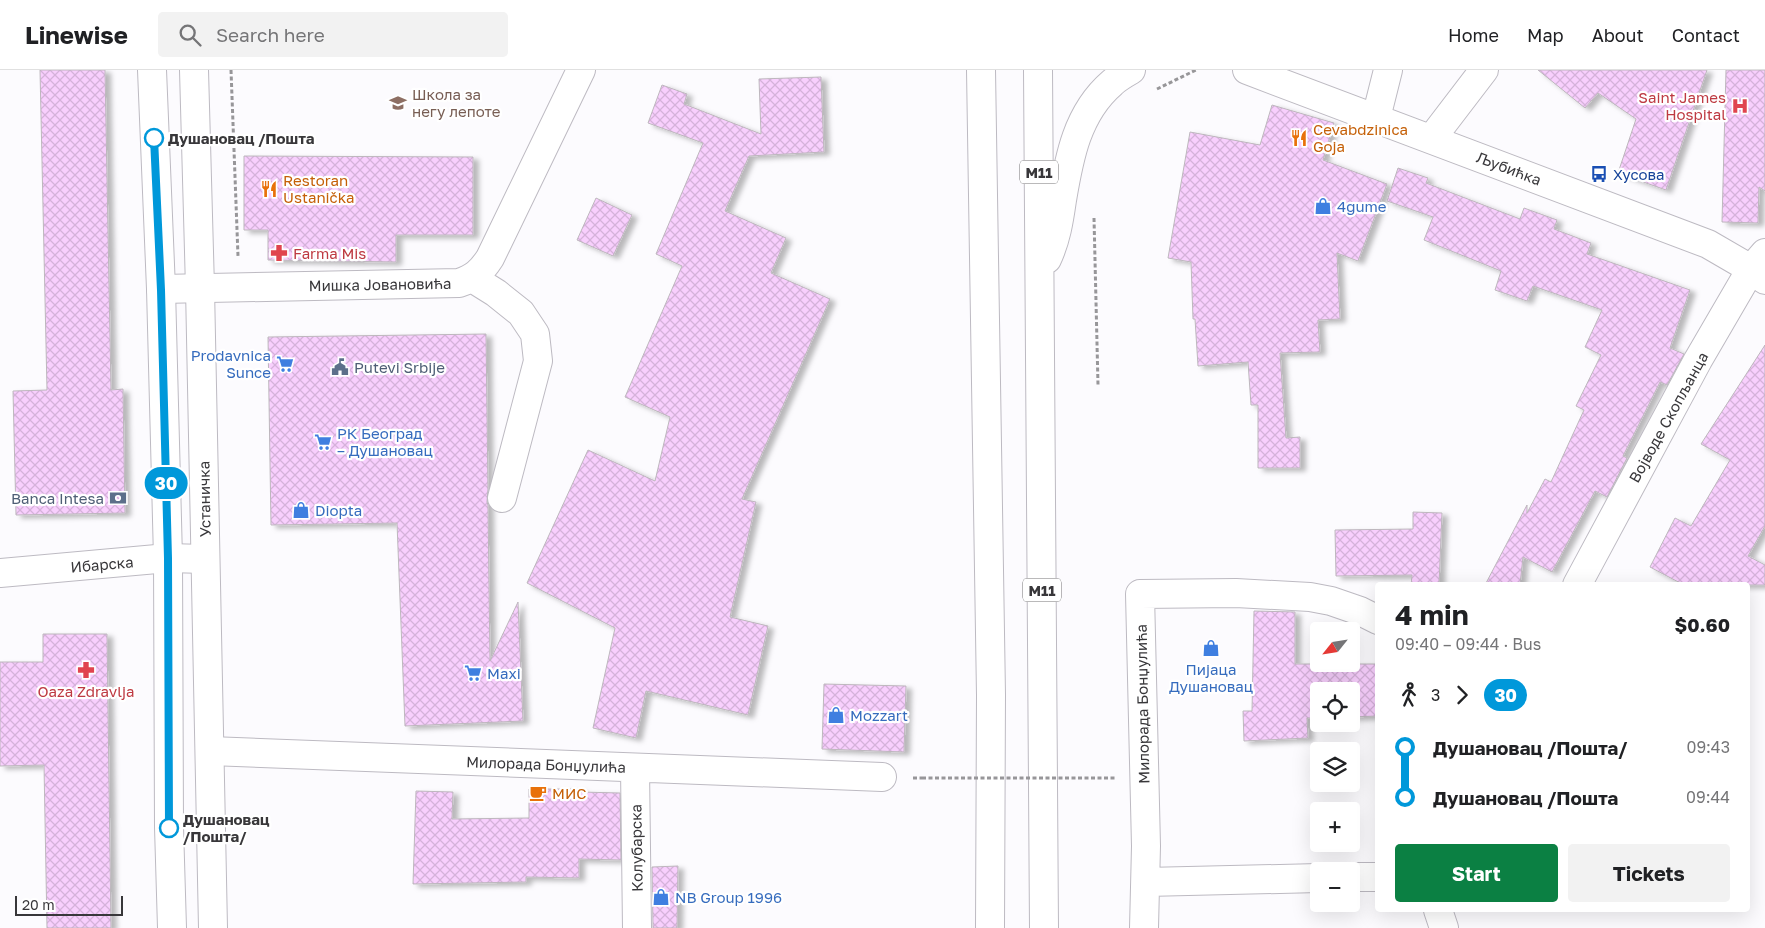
<!DOCTYPE html>
<meta charset="utf-8">
<style>
:root{--surface:#fff;--page:#f2f2f2;--text:#202124;--muted:#757577;--line:#e0e0e0;--accent:#0b8043}
body{margin:0;font-family:"Golos Text",sans-serif;background:var(--page);color:var(--text);height:100vh;display:flex;flex-direction:column;font-size:19px;white-space:nowrap}
*{box-sizing:border-box;margin:0}
p{font-size:16px;color:var(--muted)}
.icon{flex:none;width:28px;height:28px;fill:none;stroke:currentColor;stroke-width:2;stroke-linecap:round;stroke-linejoin:round}
.map{position:relative;flex:1;overflow:hidden}
.sheet{position:absolute;left:1375px;top:512px;width:375px;height:330px;display:flex;flex-direction:column;background:var(--surface);border-radius:5px;box-shadow:0 5px 20px #0002}
.sheet>*{flex:none}
.badge{padding:0 10px;border-radius:16px;font-size:18px;line-height:32px}
.needle{width:32px;rotate:240deg}
.tools{position:absolute;left:1310px;top:552px;display:grid;gap:10px}
.tools a{display:grid;place-items:center;width:50px;height:50px;border-radius:5px;background:var(--surface);box-shadow:0 5px 20px #0002;font-size:25px}
.scale{position:absolute;left:15px;bottom:12px;width:108px;box-sizing:border-box;padding-left:5px;border:2px solid #38373a;border-top:0;font-size:14px;line-height:18px;white-space:nowrap;color:#38373a;-webkit-text-stroke:4px #fff;paint-order:stroke}
.map>.badge{position:absolute;translate:-50% -50%;box-shadow:0 0 0 2px #fff}
.legs{display:flex;align-items:center;gap:8px;height:55px;padding:0 20px;font-size:16px}
.legs p{margin-inline-start:auto}
.head{display:flex;align-items:center;justify-content:space-between;height:85px;padding:0 20px}
h1{font-size:28px;font-weight:700;line-height:38px}
.cta{display:flex;gap:10px;margin-top:auto;padding:10px 20px}
.cta a{flex:1;height:58px;border-radius:5px;background:var(--accent);color:#fff;font-size:20px;font-weight:700;line-height:58px;text-align:center}
.cta a+a{background:var(--page);color:var(--text)}
ul{padding:0 20px;list-style:none}
li{display:flex;align-items:center;gap:18px;height:50px;font-size:19px}
li i{display:grid;place-items:center;width:8px;height:100%;margin:0 6px;background:currentColor}
li i::after{content:'';width:12px;height:12px;margin:-6px;border:4px solid;border-radius:50%;background:var(--surface)}
li p{margin-inline-start:auto}
li:first-child i{background:linear-gradient(#0000 50%,currentColor 0)}
li:last-child i{background:linear-gradient(currentColor 50%,#0000 0)}
header{display:flex;align-items:center;gap:30px;box-sizing:border-box;height:70px;padding:0 25px;background:var(--surface);border-bottom:1px solid var(--line)}
header strong{font-size:24px}
nav{display:flex;gap:28px;margin-inline-start:auto;font-size:18px}
.search{width:350px;height:45px;background:var(--page);display:flex;align-items:center;gap:12px;box-sizing:border-box;padding:0 18px;border-radius:5px;color:var(--muted);font-size:19px}
.map>svg:first-child{display:block}
.building{fill:url(#building-cross-hatch);stroke:#bdb7bd;filter:url(#shadow)}
.lines{fill:none;stroke-linecap:round;stroke-linejoin:round}
.minor-casing{stroke:#bdbac2;stroke-width:30}
.major-casing{stroke:#bdbac2;stroke-width:30}
.highway-casing{stroke:#bdbac2;stroke-width:30}
.path{stroke:#979699;stroke-width:3;stroke-dasharray:4 2.5;stroke-linecap:butt}
.minor{stroke:#fff;stroke-width:28}
.major{stroke:#fff;stroke-width:28}
.highway{stroke:#fff;stroke-width:28}
.path-bridge{stroke:#979699;stroke-width:3;stroke-dasharray:4 2.5;stroke-linecap:butt}
.line-1-casing{stroke:#fff;stroke-width:11}
.line-1{stroke:#0098da;stroke-width:8}
.stop-1-dot{fill:#fff;stroke:#0098da;stroke-width:2.5}
.labels{text-anchor:middle;dominant-baseline:central;stroke-width:4.5;stroke-linejoin:round;paint-order:stroke}
.shield{fill:#fff;stroke:#747375;stroke-width:1}
.shield-label{font-size:14px;font-weight:bold;fill:#38373a}
.education-label{font-size:15px;fill:#785e54;stroke:#fff;text-anchor:start}
.health-label{font-size:15px;fill:#be3a42;stroke:#fff;text-anchor:end}
.food-label{font-size:15px;fill:#c56008;stroke:#fff;text-anchor:start}
.stop-label{font-size:15px;font-weight:bold;fill:#38373a;stroke:#fff;text-anchor:start}
.street-label{font-size:15px;fill:#38373a;stroke:#fff}
.transit-label{font-size:15px;fill:#164399;stroke:#fff;text-anchor:start}
.shop-label{font-size:15px;fill:#366cbe;stroke:#fff;text-anchor:start}
.service-label{font-size:15px;fill:#4e5e75;stroke:#fff;text-anchor:start}
</style>
<header>
<strong>Linewise</strong>
<div class="search"><svg class="icon" aria-label="search" viewBox="0 0 24 24"><circle cx="10" cy="10" r="6"/><path d="M15 15l6 6"/></svg>Search here</div>
<nav><a>Home</a><a>Map</a><a>About</a><a>Contact</a></nav>
</header>
<div class="map">
<svg width="1765" height="858" viewBox="0 0 1765 858">
<defs>
<pattern id="building-cross-hatch" width="8" height="8" patternUnits="userSpaceOnUse" patternTransform="scale(1.25)"><rect width="8" height="8" fill="#f8cffd"/><path d="M0 0l8 8M0 8l8-8" fill="none" stroke="#d5b2da"/></pattern>
<filter id="shadow"><feDropShadow dx="5.5" dy="3" stdDeviation="2.5" flood-color="#0004"/></filter>
</defs>
<rect width="100%" height="100%" fill="#fcfbfe"/>
<path class="building" d="M 40,0 L 105,0 L 111,320 L 123,319 L 125,443 L 16,445 L 13,321 L 47,320 Z
M 1538,0 L 1707,0 L 1666,120 L 1618,103 L 1636,49 L 1598,23 L 1585,38 Z
M 1726,0 L 1765,0 L 1765,121 L 1759,117 L 1758,153 L 1722,152 Z
M 821,7 L 824,82 L 749,86 L 725,141 L 786,168 L 771,203 L 830,229 L 742,429 L 756,432 L 730,547 L 768,556 L 748,645 L 646,621 L 636,668 L 593,658 L 615,558 L 527,513 L 588,380 L 655,411 L 670,347 L 625,327 L 682,196 L 656,184 L 703,73 L 648,53 L 662,15 L 687,24 L 684,34 L 761,64 L 759,9 Z
M 1272,35 L 1334,53 L 1323,90 L 1387,114 L 1358,191 L 1337,183 L 1340,249 L 1318,250 L 1320,282 L 1280,283 L 1286,368 L 1300,367 L 1300,398 L 1258,398 L 1258,335 L 1251,335 L 1248,292 L 1198,296 L 1195,249 L 1193,249 L 1191,192 L 1168,188 L 1190,62 L 1260,75 Z
M 244,86 L 473,87 L 473,165 L 396,165 L 396,192 L 268,190 L 268,160 L 244,160 Z
M 1398,98 L 1428,108 L 1426,113 L 1520,149 L 1524,138 L 1557,150 L 1554,159 L 1591,173 L 1587,184 L 1690,220 L 1670,278 L 1684,284 L 1667,315 L 1660,312 L 1623,386 L 1627,388 L 1607,427 L 1595,421 L 1552,502 L 1523,487 L 1520,515 L 1485,515 L 1527,435 L 1527,443 L 1545,409 L 1551,412 L 1584,340 L 1576,336 L 1601,285 L 1585,277 L 1602,240 L 1533,216 L 1527,231 L 1495,220 L 1501,201 L 1424,170 L 1433,147 L 1387,131 Z
M 596,128 L 632,145 L 613,186 L 577,170 Z
M 486,264 L 488,419 L 487,432 L 488,435 L 490,591 L 518,532 L 523,651 L 405,656 L 397,453 L 271,455 L 268,267 Z
M 1765,275 L 1765,456 L 1748,486 L 1765,495 L 1765,515 L 1684,515 L 1650,497 L 1675,448 L 1691,456 L 1730,390 L 1701,374 Z
M 1413,442 L 1442,443 L 1439,515 L 1411,515 L 1412,505 L 1336,506 L 1335,460 L 1413,459 Z
M 1254,541 L 1295,542 L 1295,594 L 1378,594 L 1378,646 L 1351,647 L 1351,621 L 1319,621 L 1319,648 L 1307,648 L 1308,668 L 1244,671 L 1243,641 L 1252,641 Z
M 43,564 L 107,564 L 111,858 L 47,858 L 44,695 L 0,696 L 0,592 L 43,592 Z
M 824,614 L 906,616 L 904,682 L 822,679 Z
M 529,719 L 581,719 L 581,722 L 620,723 L 621,790 L 579,789 L 579,808 L 526,807 L 526,812 L 413,814 L 416,721 L 453,722 L 452,749 L 529,748 Z
M 678,796 L 677,858 L 653,858 L 652,797 Z"/>
<g class="lines">
<g class="minor-casing">
<path id="minor" d="M 1247,0 L 1708,174 L 1751,199 L 1765,210
M 1376,48 L 1388,0
M 1432,68 L 1484,0
M 472,208 L 496,223 L 521,243 L 535,264 L 538,291 L 502,428
M 161,219 L 459,213 C 474,208 481,202 490,188 L 581,0
M 0,503 L 168,488 L 205,489
M 1577,515 L 1698,290 L 1751,199 L 1765,183
M 210,681 L 882,707
M 635,698 L 637,858
M 1351,807 L 1378,807
M 1146,812 L 1319,808
M 1438,840 L 1444,858
M 1144,858 L 1146,776 L 1140,524 L 1236,523 L 1310,527 L 1331,531 L 1360,541 L 1378,550"/>
</g>
<g class="major-casing">
<path id="major" d="M 152,0 L 161,219 L 168,488 L 169,757 L 172,858
M 194,0 L 200,218 L 213,858"/>
</g>
<g class="highway-casing">
<path id="highway" d="M 981,0 L 991,625 L 990,858
M 1038,0 L 1044,858
M 1047,189 C 1056,170 1059,151 1062,130 C 1069,88 1077,43 1112,13 C 1117,8 1124,4 1131,0"/>
</g>
<path class="path" d="M 231,0 L 238,186
M 1157,19 L 1196,0
M 1094,148 L 1098,315
M 913,708 L 922,708"/>
<use href="#minor" class="minor"/>
<use href="#major" class="major"/>
<use href="#highway" class="highway"/>
<path class="path-bridge" d="M 922,708 L 1117,708"/>
</g>
<g class="lines">
<g class="line-1-casing">
<path id="line-1" d="M 154,68 L 161,220 L 168,488 L 169,758"/>
</g>
<use href="#line-1" class="line-1"/>
</g>
<defs>
<g id="school-bare" transform="scale(1.35)"><path d="M0-5L7-2L0 1L-7-2ZM-4 1L0 2.5L4 1V4Q0 6-4 4Z" fill="#8d6e63" stroke="#fff" stroke-width="2.5" paint-order="stroke"/></g>
<g id="hospital-bare" transform="scale(1.35)"><path d="M-5-5h3v3.5h4V-5h3V5h-3V1.5h-4V5h-3Z" fill="#e0444e" stroke="#fff" stroke-width="2.5" paint-order="stroke"/></g>
<g id="restaurant-bare" transform="scale(1.35)"><path d="M-5-6h1v4h1v-4h1v4h1v-4h1v5L-1.5 .5V6h-2V.5L-5-1ZM5-6V6H3V1.5H1.5Q1.5-4 5-6Z" fill="#e8710a" stroke="#fff" stroke-width="2.5" paint-order="stroke"/></g>
<g id="bus-bare" transform="scale(1.35)"><path d="M-5-6H5V4H4V6H2V4H-2V6H-4V4H-5ZM-3.5-4V0h7V-4ZM-3.5 1.2v1.5H-2V1.2ZM2 1.2v1.5H3.5V1.2Z" fill="#1a4fb4" stroke="#fff" stroke-width="2.5" paint-order="stroke"/></g>
<g id="shop-bare" transform="scale(1.35)"><path d="M-5-2.5h2.3a2.7 3.5 0 0 1 5.4 0H5L5.5 6h-11ZM-1.5-2.5h3a1.5 2.3 0 0 0-3 0Z" fill="#3f7fe0" stroke="#fff" stroke-width="2.5" paint-order="stroke"/></g>
<g id="pharmacy-bare" transform="scale(1.35)"><path d="M-2-6h4v4h4v4h-4v4h-4v-4h-4v-4h4Z" fill="#e0444e" stroke="#fff" stroke-width="2.5" paint-order="stroke"/></g>
<g id="supermarket-bare" transform="scale(1.35)"><path d="M-6-5.5h2.5l.6 2H6L4.5 2H-2.5L-4.4-4H-6ZM-1.5 3.2a1.3 1.3 0 1 0 .1 0ZM3 3.2a1.3 1.3 0 1 0 .1 0Z" fill="#3f7fe0" stroke="#fff" stroke-width="2.5" paint-order="stroke"/></g>
<g id="civic-bare" transform="scale(1.35)"><path d="M-.6-6.5H3V-4.5H.6V-3L4-1V1h2V6H-6V1h2V-1L-.6-3ZM-1.2 2.5V6h2.4V2.5Z" fill="#5c6f8a" stroke="#fff" stroke-width="2.5" paint-order="stroke"/></g>
<g id="bank-bare" transform="scale(1.35)"><path d="M-6-4H6V4H-6ZM0-2.3a2.3 2.3 0 1 0 0 4.6a2.3 2.3 0 1 0 0-4.6Z" fill="#5c6f8a" stroke="#fff" stroke-width="2.5" paint-order="stroke"/></g>
<g id="cafe-bare" transform="scale(1.35)"><path d="M-5.5-4.5H6V0H3Q3 3.5 0 3.5H-2.5Q-5.5 3.5-5.5 0ZM3-3.2v2h1.7v-2ZM-6 4.5H4V6H-6Z" fill="#e8710a" stroke="#fff" stroke-width="2.5" paint-order="stroke"/></g>
</defs>
<g fill-rule="evenodd">
<use href="#school-bare" x="398" y="33"/>
<use href="#hospital-bare" x="1740" y="36"/>
<use href="#restaurant-bare" x="1299" y="68"/>
<use href="#bus-bare" x="1599" y="104"/>
<use href="#restaurant-bare" x="269" y="119"/>
<use href="#shop-bare" x="1323" y="136"/>
<use href="#pharmacy-bare" x="279" y="183"/>
<use href="#supermarket-bare" x="285" y="294"/>
<use href="#civic-bare" x="340" y="297"/>
<use href="#supermarket-bare" x="323" y="372"/>
<use href="#bank-bare" x="118" y="428"/>
<use href="#shop-bare" x="301" y="440"/>
<use href="#shop-bare" x="1211" y="578"/>
<use href="#pharmacy-bare" x="86" y="600"/>
<use href="#supermarket-bare" x="473" y="603"/>
<use href="#shop-bare" x="836" y="645"/>
<use href="#cafe-bare" x="538" y="723"/>
<use href="#shop-bare" x="661" y="827"/>
</g>
<g class="stop-1-dot">
<circle cx="154" cy="68" r="9"/>
<circle cx="169" cy="758" r="9"/>
</g>
<g class="labels">
<g class="shield">
<rect x="1020" y="90.5" width="38" height="23" rx="4"/>
<rect x="1023" y="508.5" width="38" height="23" rx="4"/>
</g>
<g class="shield-label">
<text x="1039" y="102">M11</text>
<text x="1042" y="520">M11</text>
</g>
<g class="education-label">
<text x="412" y="24">Школа за<tspan x="412" dy="17">негу лепоте</tspan></text>
</g>
<g class="health-label">
<text x="1726" y="27">Saint James<tspan x="1726" dy="17">Hospital</tspan></text>
<text x="293" y="183" text-anchor="start">Farma Mis</text>
<text x="86" y="621" text-anchor="middle">Oaza Zdravlja</text>
</g>
<g class="food-label">
<text x="1313" y="59">Cevabdzinica<tspan x="1313" dy="17">Goja</tspan></text>
<text x="283" y="110">Restoran<tspan x="283" dy="17">Ustanička</tspan></text>
<text x="552" y="723">МИС</text>
</g>
<g class="stop-label">
<text x="168" y="68">Душановац /Пошта</text>
<text x="183" y="749">Душановац<tspan x="183" dy="17">/Пошта/</tspan></text>
</g>
<g class="street-label">
<text transform="translate(1509 98) rotate(21)">Љубићка</text>
<text transform="translate(380 214) rotate(-1)">Мишка Јовановића</text>
<text transform="translate(1668 347) rotate(-61)">Војводе Скопљанца</text>
<text transform="translate(204 429) rotate(-91)">Устаничка</text>
<text transform="translate(102 494) rotate(-5)">Ибарска</text>
<text transform="translate(1142 634) rotate(-91)">Милорада Бонџулића</text>
<text transform="translate(546 694) rotate(2)">Милорада Бонџулића</text>
<text transform="translate(636 778) rotate(-91)">Колубарска</text>
</g>
<g class="transit-label">
<text x="1613" y="104">Хусова</text>
</g>
<g class="shop-label">
<text x="1337" y="136">4gume</text>
<text x="271" y="285" text-anchor="end">Prodavnica<tspan x="271" dy="17">Sunce</tspan></text>
<text x="337" y="363">РК Београд<tspan x="337" dy="17">– Душановац</tspan></text>
<text x="315" y="440">Diopta</text>
<text x="1211" y="599" text-anchor="middle">Пијаца<tspan x="1211" dy="17">Душановац</tspan></text>
<text x="487" y="603">Maxi</text>
<text x="850" y="645">Mozzart</text>
<text x="675" y="827">NB Group 1996</text>
</g>
<g class="service-label">
<text x="354" y="297">Putevi Srbije</text>
<text x="104" y="428" text-anchor="end">Banca Intesa</text>
</g>
</g>
</svg>
<div class="tools">
<a><svg class="needle" viewBox="-14 -14 28 28"><path d="M0-13l5 13h-10z" fill="#e53935"/><path d="M0 13l5-13h-10z" fill="#757577"/></svg></a>
<a><svg class="icon" aria-label="locate" viewBox="0 0 24 24"><circle cx="12" cy="12" r="6"/><path d="M12 2v4M12 18v4M2 12h4M18 12h4"/></svg></a>
<a><svg class="icon" aria-label="layers" viewBox="0 0 24 24"><path d="M12 4l9 5-9 5-9-5zM3 14l9 5 9-5"/></svg></a>
<a>+</a>
<a>−</a>
</div>
<div class="scale">20 m</div>
<b class="badge" style="left:166px;top:413px;background:#0098da;color:#fff">30</b>
<section class="sheet">
<div class="head"><div><h1>4 min</h1><p>09:40 – 09:44 · Bus</p></div><b>$0.60</b></div>
<div class="legs"><svg class="icon" aria-label="walk" viewBox="0 0 24 24"><circle cx="13" cy="4" r="2"/><path d="M13 8l-2 6 4 7M11 14l-3 7M7 12l3-4h3l4 4"/></svg>3<svg class="icon" aria-label="forward" viewBox="0 0 24 24"><path d="M9 5l7 7-7 7"/></svg><b class="badge" style="background:#0098da;color:#fff">30</b></div>
<ul>
<li><i style="color:#0098da"></i><b>Душановац /Пошта/</b><p>09:43</p></li>
<li><i style="color:#0098da"></i><b>Душановац /Пошта</b><p>09:44</p></li>
</ul>
<div class="cta"><a>Start</a><a>Tickets</a></div>
</section>
</div>
